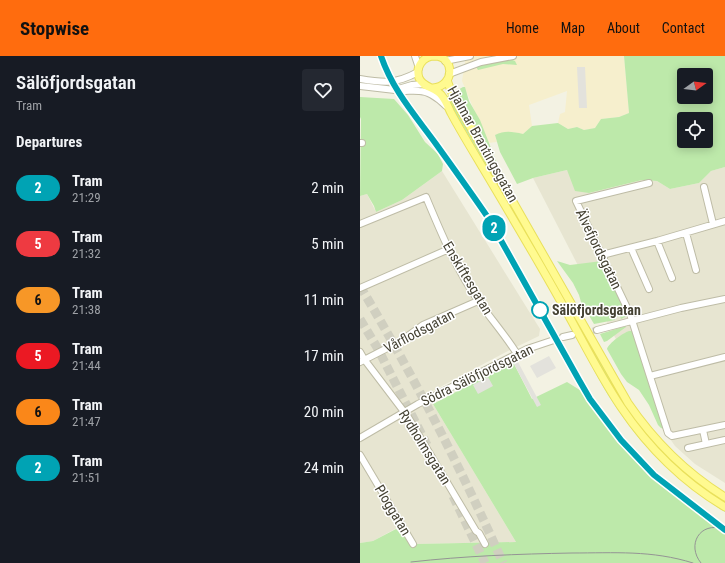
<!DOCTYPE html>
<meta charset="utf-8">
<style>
:root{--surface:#171b24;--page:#242831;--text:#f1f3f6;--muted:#9ea1a6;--accent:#ff6c0e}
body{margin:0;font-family:"Roboto Condensed",sans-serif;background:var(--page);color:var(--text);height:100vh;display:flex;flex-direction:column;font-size:15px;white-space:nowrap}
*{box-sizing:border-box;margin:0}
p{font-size:13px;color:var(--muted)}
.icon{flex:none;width:22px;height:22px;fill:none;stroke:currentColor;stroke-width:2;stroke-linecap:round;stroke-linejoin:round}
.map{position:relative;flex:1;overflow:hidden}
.drawer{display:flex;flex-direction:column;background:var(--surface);width:360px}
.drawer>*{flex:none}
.badge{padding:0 8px;border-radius:13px;font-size:14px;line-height:26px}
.needle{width:26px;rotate:75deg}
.controls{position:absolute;left:317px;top:12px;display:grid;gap:8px}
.controls a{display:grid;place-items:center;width:36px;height:36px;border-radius:4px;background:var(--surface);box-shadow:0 2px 10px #0003;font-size:20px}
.map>.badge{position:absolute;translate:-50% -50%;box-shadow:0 0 0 2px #fff}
h2{padding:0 16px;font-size:15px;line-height:36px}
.round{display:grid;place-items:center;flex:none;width:42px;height:42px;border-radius:4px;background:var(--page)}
.headline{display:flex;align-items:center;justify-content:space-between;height:68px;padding:0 16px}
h1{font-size:19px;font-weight:600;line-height:30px}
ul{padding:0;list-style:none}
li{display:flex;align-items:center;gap:12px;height:56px;padding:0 16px}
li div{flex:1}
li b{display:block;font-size:15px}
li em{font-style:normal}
li .badge{min-width:44px;font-weight:700;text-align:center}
header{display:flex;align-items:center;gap:24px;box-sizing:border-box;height:56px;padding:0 20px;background:var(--accent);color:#111}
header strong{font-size:19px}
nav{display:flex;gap:22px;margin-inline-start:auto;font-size:14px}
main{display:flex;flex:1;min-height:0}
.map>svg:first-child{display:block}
.residential{fill:#e7e5d1}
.commercial{fill:#f6efcd}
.green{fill:#bde9aa;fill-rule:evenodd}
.parking{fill:#e3e2dc}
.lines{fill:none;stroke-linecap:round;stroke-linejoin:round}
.minor-tunnel{stroke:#d0cfc0;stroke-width:6;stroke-dasharray:6 3;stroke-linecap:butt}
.highway-tunnel{stroke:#d0cfc0;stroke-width:9;stroke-dasharray:9 4.5;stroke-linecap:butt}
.minor-casing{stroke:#bebca6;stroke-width:8}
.major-casing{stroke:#e9e05b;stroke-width:9}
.minor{stroke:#fff;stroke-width:6}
.major{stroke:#fffa90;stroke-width:7}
.tram{stroke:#949494;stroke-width:1}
.line-casing{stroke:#fff;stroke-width:9}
.line{stroke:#00a3b4;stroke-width:6}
.stop-dot{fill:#fff;stroke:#00a3b4;stroke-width:2}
.labels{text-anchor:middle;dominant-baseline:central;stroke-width:3;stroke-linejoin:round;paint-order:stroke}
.street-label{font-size:14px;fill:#454233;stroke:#fff}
.stop-label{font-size:14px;font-weight:bold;fill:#454233;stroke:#fff;text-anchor:start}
</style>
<header>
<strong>Stopwise</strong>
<nav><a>Home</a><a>Map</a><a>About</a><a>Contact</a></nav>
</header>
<main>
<section class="drawer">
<div class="headline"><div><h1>Sälöfjordsgatan</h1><p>Tram</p></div><a class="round"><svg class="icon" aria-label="heart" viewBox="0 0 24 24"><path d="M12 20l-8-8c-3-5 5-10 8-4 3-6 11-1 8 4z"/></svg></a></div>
<h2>Departures</h2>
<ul>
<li><span class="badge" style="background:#00a3b4;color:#fff">2</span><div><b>Tram</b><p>21:29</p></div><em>2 min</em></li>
<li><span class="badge" style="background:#ee3a41;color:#fff">5</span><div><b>Tram</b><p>21:32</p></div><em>5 min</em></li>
<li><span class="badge" style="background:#f79727;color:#111">6</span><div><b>Tram</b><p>21:38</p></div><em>11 min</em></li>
<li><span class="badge" style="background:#eb1923;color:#fff">5</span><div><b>Tram</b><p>21:44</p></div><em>17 min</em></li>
<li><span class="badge" style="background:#fa8719;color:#111">6</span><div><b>Tram</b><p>21:47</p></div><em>20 min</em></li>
<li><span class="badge" style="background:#00a3b4;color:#fff">2</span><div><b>Tram</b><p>21:51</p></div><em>24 min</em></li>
</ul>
</section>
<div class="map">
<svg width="365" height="507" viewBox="0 0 365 507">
<rect width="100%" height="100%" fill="#f3f2e3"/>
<path class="residential" d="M 365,111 L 365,427 L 335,408 L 315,390 L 299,367 L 173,122 L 207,114 L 229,137 L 282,124 L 297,125 L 310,133 L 339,127 L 351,115 Z
M 82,115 L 180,273 L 179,280 L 146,296 L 67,338 L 156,486 L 56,488 L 44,468 L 13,485 L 0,487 L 0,140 L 7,138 L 16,156 L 42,144 Z"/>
<path class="commercial" d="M 106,0 L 264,0 L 269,57 L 259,61 L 241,63 L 235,72 L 224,74 L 217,71 L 208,73 L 198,67 L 200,58 L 205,56 L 207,35 L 169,49 L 172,70 L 163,78 L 149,76 L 135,79 L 137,86 L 128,87 L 102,25 Z"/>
<path class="green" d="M 264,0 L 365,0 L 365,111 L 351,115 L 339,127 L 310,133 L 297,125 L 282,124 L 229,137 L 215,135 L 207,114 L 173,122 L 157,128 L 140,96 L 135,79 C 145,74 153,76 163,78 L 172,70 L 198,67 L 208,73 L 217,71 L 224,74 L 235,72 L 241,63 L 259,61 L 269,57 ZM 324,19 L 346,19 L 346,41 L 324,41 ZM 324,63 L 346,63 L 346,85 L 324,85 Z
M 150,3 L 155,5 L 157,9 L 143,8 L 118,14 L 116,11 L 118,8 Z
M 103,31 L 105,31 L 109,45 L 120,64 L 140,115 L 96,35 Z
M 89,39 L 219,267 L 217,269 L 153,155 L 86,41 Z
M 0,41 L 34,43 L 48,59 L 65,86 L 78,98 L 83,108 L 82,115 L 42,144 L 16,156 L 14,150 L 7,138 L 0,140 L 1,63 L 0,61 Z
M 197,205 L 210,209 L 242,205 L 268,258 L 267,260 L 261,263 L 260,260 L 254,261 L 255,264 L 234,268 L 221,246 L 219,239 L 213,227 Z
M 266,270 L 266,271 L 247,285 L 244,286 L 240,278 Z
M 269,275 L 273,275 L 304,373 L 301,372 L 298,369 L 289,349 L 279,334 L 267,326 L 261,318 L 247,293 C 249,287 263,277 269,275 Z
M 230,286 C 242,309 254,333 270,355 C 295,391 327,422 365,445 L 365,447 C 325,421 292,390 264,350 C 250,330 239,308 228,287 Z
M 220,288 L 221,288 L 276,377 L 365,454 L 365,456 C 322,429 286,396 258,354 C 243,333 232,310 220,288 Z
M 155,305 L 158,306 L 154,308 L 172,343 L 207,326 L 223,336 L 256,384 L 288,419 L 356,472 L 365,475 L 365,507 L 0,507 L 0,487 L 13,485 L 36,473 L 42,478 L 43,477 L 48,482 L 56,488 L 156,486 L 73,348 Z"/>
<path class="parking" d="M 217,11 L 225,11 L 227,52 L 219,52 Z
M 189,300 L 196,312 L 177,322 L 170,310 Z
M 158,306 L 181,349 L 177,351 L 154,308 Z
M 128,321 L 133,330 L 118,338 L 113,329 Z"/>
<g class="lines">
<path class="minor-tunnel" d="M 215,278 L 237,274"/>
<path class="highway-tunnel" d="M 0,230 C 53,319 101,412 143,507
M 0,263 L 18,293 L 67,389
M 93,440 L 125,507"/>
<g class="minor-casing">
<path id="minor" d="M 55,0 L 59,12
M 85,5 L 110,0
M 89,18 L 121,6 L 153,0
M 0,23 C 24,27 36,28 58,16
M 0,30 L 35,34 L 52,29 L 64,28
M 36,34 C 44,36 51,34 59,35 C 70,35 79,43 86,50
M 0,87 L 2,87
M 289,127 L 216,145 L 270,258 L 308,377 L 312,380 L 365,369
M 344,131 L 353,168
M 0,168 L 66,141 C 81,177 96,213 119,246 C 131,263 146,280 157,298
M 326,177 L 336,214
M 297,185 L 312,222
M 271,192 L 289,233
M 242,199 L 297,185 L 365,165
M 0,232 L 89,193
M 237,274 L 321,252 L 365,243
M 203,281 L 212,279
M 0,296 L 4,303 L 48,361 L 116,475 L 119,477 L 125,488
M 0,306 L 41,285 L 63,269 L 118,245
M 290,320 L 365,301
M 343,374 L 346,388
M 0,382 L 58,348 L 167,293 L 194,284
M 328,392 L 365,384
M 0,399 L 53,488"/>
</g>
<g class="major-casing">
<path id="major" d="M 87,24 L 91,35 L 100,53 L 268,347 C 294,385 326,417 365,441
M 73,32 C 95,30 95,1 75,0 C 63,0 55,11 59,22 C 63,32 76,31 82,40 C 86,45 88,51 91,57 C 99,72 108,87 117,102 C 145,149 173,196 200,244 C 220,279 238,317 261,351 C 288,391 323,426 365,451"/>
</g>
<use href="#minor" class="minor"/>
<use href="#major" class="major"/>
<path class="tram" d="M 21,0 L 27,14
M 46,48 L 110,135 L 129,163 L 230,343 L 261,384 L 294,419 L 365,474
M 51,506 C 104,500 158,498 212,497 C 254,497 292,494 333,507
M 341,507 C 326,489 340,465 363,473"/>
</g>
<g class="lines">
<g class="line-casing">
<path id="line" d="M 21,0 C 33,35 55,59 76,88 C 94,113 112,138 129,163 L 219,324 L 230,343 L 261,384 L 294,419 L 365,474"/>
</g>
<use href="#line" class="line"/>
</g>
<circle class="stop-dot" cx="180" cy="254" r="8"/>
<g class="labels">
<g class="street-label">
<text transform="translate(123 88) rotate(61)">Hjalmar Brantingsgatan</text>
<text transform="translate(239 193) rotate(64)">Älvefjordsgatan</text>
<text transform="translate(108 222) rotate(59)">Enskiftesgatan</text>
<text transform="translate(59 275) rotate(-28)">Vårflodsgatan</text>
<text transform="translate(117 319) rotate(-26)">Södra Sälöfjordsgatan</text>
<text transform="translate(65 391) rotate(58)">Rydholmsgatan</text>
<text transform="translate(33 454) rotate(59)">Ploggatan</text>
</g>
<g class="stop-label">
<text x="192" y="254">Sälöfjordsgatan</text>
</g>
</g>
</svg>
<div class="controls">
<a><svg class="needle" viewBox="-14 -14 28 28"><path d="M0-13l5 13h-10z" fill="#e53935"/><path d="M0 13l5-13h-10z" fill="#9ea1a6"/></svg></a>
<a><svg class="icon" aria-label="locate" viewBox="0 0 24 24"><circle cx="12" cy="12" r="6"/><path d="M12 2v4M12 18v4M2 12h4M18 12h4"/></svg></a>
</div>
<b class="badge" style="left:134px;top:172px;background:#00a3b4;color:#fff">2</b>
</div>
</main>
